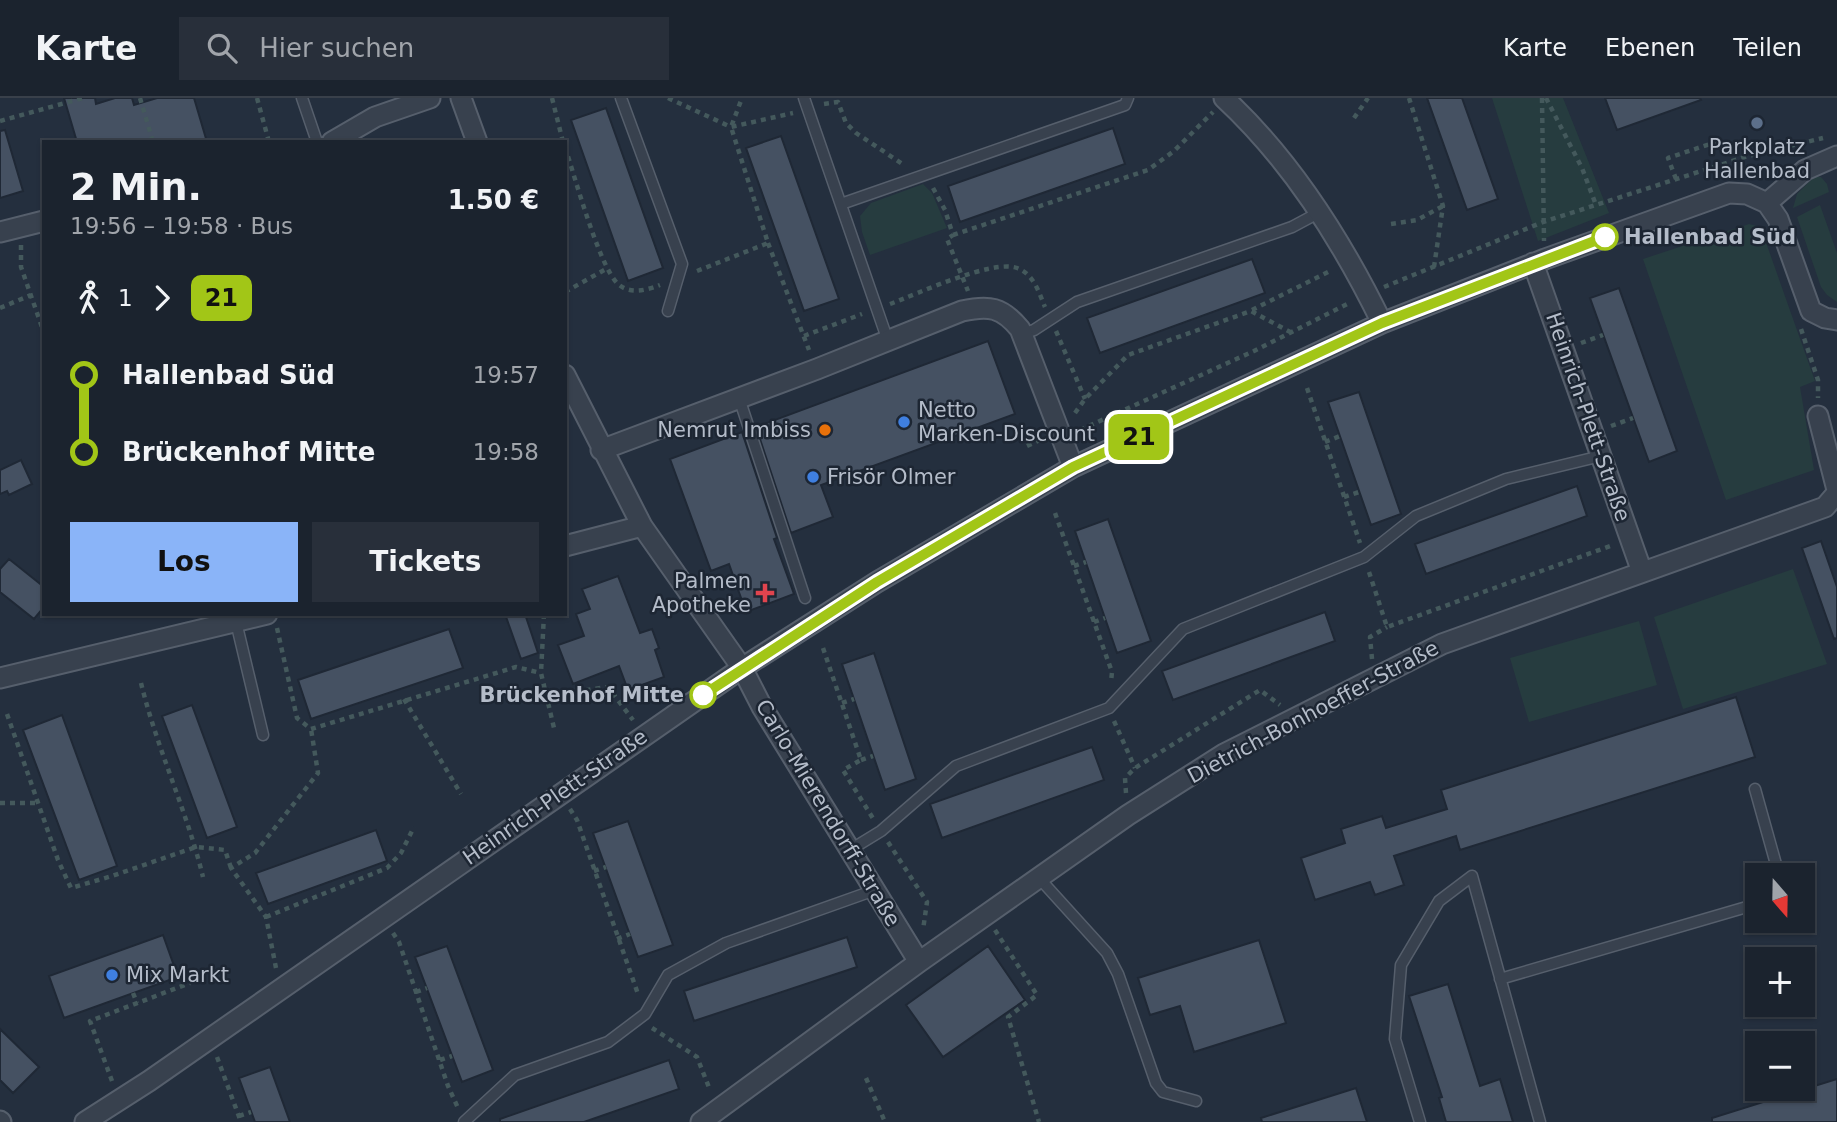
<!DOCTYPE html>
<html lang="de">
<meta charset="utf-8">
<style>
:root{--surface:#1b232e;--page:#282f3a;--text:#f1f3f6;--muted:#a0a4aa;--line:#39404a;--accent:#8ab4f8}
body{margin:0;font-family:"DejaVu Sans",sans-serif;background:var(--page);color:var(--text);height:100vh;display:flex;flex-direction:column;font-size:26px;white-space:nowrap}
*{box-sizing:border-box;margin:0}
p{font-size:23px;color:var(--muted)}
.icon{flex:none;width:38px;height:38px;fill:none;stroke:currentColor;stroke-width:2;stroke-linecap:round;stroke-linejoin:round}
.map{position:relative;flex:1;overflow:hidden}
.side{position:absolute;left:42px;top:42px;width:525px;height:476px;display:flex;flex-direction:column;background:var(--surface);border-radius:0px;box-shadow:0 2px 5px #0004,0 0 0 2px var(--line)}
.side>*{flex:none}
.badge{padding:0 14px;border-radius:10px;font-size:24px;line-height:46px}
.needle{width:46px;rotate:160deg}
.fabs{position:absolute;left:1745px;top:765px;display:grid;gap:14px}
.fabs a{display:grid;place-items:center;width:70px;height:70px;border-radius:0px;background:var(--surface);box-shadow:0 2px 5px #0004,0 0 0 2px var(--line);font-size:35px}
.map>.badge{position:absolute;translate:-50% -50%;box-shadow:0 0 0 4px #fff}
.legs{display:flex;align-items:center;gap:10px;height:77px;padding:0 28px;font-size:23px}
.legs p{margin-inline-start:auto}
.head{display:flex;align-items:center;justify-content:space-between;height:119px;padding:0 28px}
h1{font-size:38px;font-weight:700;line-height:52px}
.primary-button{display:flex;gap:14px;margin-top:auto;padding:14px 28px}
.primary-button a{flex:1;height:80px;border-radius:0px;background:var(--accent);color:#111;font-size:28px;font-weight:700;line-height:80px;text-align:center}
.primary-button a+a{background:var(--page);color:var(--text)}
ul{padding:0 28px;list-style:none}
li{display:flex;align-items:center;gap:24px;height:77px;font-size:26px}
li i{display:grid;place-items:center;width:10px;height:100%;margin:0 9px;background:currentColor}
li i::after{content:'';width:18px;height:18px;margin:-9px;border:5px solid;border-radius:50%;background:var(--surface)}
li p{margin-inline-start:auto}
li:first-child i{background:linear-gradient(#0000 50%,currentColor 0)}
li:last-child i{background:linear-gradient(currentColor 50%,#0000 0)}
header{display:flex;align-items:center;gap:42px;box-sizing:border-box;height:98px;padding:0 35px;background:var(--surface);border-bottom:2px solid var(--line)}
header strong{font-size:33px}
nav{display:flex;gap:38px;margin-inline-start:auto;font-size:24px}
.search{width:490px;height:63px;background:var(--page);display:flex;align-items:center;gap:18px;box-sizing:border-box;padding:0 24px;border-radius:0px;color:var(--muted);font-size:26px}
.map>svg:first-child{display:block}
.green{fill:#263c3f}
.building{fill:#455162;stroke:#1f2835;stroke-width:2}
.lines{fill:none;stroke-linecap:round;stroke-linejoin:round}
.service-casing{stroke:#565f6c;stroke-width:13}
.minor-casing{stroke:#565f6c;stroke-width:23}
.path{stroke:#44595c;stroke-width:4.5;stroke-dasharray:5 5;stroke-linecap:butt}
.service{stroke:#38414e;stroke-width:10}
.minor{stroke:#38414e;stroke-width:19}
.line-1-casing{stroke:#fff;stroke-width:16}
.line-1{stroke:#a2c617;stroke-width:10}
.service-dot{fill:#5c6f8a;stroke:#1d2633;stroke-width:2.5}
.stop-1-dot{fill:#fff;stroke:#a2c617;stroke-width:3.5}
.shop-dot{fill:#3f7fe0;stroke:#1d2633;stroke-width:2.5}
.food-dot{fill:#e8710a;stroke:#1d2633;stroke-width:2.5}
.health-dot{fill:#e0444e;stroke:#1d2633;stroke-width:2.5}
.labels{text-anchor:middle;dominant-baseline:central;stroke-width:5;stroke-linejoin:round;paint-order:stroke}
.poi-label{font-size:21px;fill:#b4bcc9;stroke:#1d2633;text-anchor:start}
.stop-label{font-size:21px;font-weight:bold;fill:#b4bcc9;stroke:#1d2633;text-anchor:start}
.street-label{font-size:21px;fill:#b4bcc9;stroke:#1d2633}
</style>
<header>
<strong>Karte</strong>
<div class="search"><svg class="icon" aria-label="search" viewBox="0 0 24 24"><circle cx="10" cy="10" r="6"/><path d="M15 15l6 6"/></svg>Hier suchen</div>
<nav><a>Karte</a><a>Ebenen</a><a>Teilen</a></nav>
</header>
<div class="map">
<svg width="1837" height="1024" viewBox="0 0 1837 1024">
<rect width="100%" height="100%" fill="#242f3e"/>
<path class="green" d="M 1492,0 L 1563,0 L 1609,115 L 1538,143 Z
M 1814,79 L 1821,79 L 1827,86 L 1829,94 L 1793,110 L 1797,96 Z
M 923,86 L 932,95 L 947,130 L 870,157 L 862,134 L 860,118 L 871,105 Z
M 1820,107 L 1837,155 L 1837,204 L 1827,197 L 1821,189 L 1797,119 Z
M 1749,126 L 1757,128 L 1763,136 L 1815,283 L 1800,289 L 1814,372 L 1726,402 L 1643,161 Z
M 1793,471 L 1827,566 L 1683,611 L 1654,519 Z
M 1639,523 L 1657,587 L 1529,624 L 1510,560 Z"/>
<path class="building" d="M 64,0 L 95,0 L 96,6 L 115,0 L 132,0 L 134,7 L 157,0 L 194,0 L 207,44 L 77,44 Z
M 1427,0 L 1462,0 L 1498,101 L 1467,112 Z
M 1605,0 L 1700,0 L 1701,2 L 1617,32 Z
M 606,10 L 663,170 L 628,183 L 571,22 Z
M 1113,30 L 1125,66 L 960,124 L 948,88 Z
M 5,32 L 23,93 L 0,100 L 0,33 Z
M 781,38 L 839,201 L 804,213 L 746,50 Z
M 1252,161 L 1265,195 L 1100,255 L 1087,220 Z
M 1619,190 L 1677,353 L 1649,364 L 1590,200 Z
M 988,243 L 1015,316 L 821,387 L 833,419 L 791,435 L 756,329 Z
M 1359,294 L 1401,416 L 1371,427 L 1328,304 Z
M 742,334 L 777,440 L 774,441 L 794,496 L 746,514 L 729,466 L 711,473 L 670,361 Z
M 21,362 L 32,386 L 9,397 L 7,393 L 0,396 L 0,372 Z
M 1577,388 L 1587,418 L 1426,476 L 1415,446 Z
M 1108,421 L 1151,543 L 1117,555 L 1075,433 Z
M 1821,443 L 1837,489 L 1837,540 L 1834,541 L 1802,450 Z
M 9,461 L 44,489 L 44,509 L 34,521 L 0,494 L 0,471 Z
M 618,478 L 640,535 L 652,531 L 659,550 L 655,552 L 664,579 L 628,592 L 619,568 L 573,586 L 558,547 L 584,538 L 576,516 L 590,511 L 582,491 Z
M 1325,514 L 1335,543 L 1173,602 L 1162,573 Z
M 505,516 L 525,516 L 538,555 L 521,561 Z
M 449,531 L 463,570 L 311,621 L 298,582 Z
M 874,555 L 916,681 L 885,692 L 842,566 Z
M 1736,599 L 1755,659 L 1460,752 L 1456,738 L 1394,758 L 1404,787 L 1375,797 L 1370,784 L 1315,802 L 1301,760 L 1345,745 L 1341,731 L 1382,718 L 1386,730 L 1447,711 L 1441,692 Z
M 192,607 L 237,729 L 207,740 L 162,618 Z
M 62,617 L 117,768 L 79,782 L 23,632 Z
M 1092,649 L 1104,682 L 942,740 L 930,706 Z
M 628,723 L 673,847 L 638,859 L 593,735 Z
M 376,732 L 387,763 L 268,806 L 256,775 Z
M 163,837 L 178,879 L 64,920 L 49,878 Z
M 847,839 L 857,869 L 694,923 L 684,893 Z
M 1259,842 L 1286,925 L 1194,954 L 1180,908 L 1150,917 L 1138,880 Z
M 447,848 L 493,972 L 462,984 L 415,859 Z
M 988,848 L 1025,902 L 943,959 L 906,907 Z
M 1448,886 L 1480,988 L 1500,981 L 1513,1024 L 1446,1024 L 1439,1000 L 1442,999 L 1409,898 Z
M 0,931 L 39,969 L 13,995 L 0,982 Z
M 669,962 L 679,991 L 584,1024 L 500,1024 L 500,1021 Z
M 270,969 L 290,1024 L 255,1024 L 239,980 Z
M 1837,981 L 1837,1024 L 1712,1024 L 1712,1020 Z
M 1356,990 L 1367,1024 L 1262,1024 L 1261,1020 Z"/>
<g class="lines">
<g class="service-casing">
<path id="service" d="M 302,0 L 317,44
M 621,0 L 682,166 L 668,213
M 804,0 L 888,243
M 841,106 L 1125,7 L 1128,0
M 1022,236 L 1034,232 L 1077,204 L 1292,129 L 1320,114
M 739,300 L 805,500
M 236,524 L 263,637
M 1755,691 L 1779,777
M 850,752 L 881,733 L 956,668 L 1109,610 L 1183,531 L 1364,459 L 1416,418 L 1506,381 L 1601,358
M 1039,780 L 1107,855 L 1118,876 L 1156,985 L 1163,994 L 1196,1003
M 1500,881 L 1757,806
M 464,1024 L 515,977 L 608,944 L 645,916 L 668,877 L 726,845 L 875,792
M 1420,1024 L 1395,941 L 1401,867 L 1439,803 L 1472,778 L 1540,1024"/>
</g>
<g class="minor-casing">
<path id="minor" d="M 461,0 L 477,44
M 1224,0 C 1291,62 1342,143 1382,225
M 332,44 L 375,19 L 430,0
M 1767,105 L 1778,121 L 1811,213 L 1825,220 L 1837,222
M 1767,105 L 1805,72 L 1837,58
M 0,134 L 44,123
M 1533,165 L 1642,474
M 565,277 L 642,428 L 742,570 L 762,609 L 919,864
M 1818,318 L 1837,392
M 601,352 L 817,271 L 962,213 C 989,207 1002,209 1020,231 L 1073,369
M 565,448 L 642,428
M 0,580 L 267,516
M 0,1023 L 1,1024
M 85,1024 L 149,983 L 742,570 L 877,484 L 1073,369 L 1382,225 L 1545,161 L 1729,95 L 1747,96 L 1767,105
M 701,1024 L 919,864 L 1128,717 L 1224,656 L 1442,546 L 1825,409 L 1837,395"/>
</g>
<path class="path" d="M 140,0 L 153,44
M 257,0 L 269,44
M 552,0 L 563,44
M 668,0 L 731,29 L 793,15
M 1409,0 L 1443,108 L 1434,169
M 1542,0 L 1544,143
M 1546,0 L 1582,70 L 1596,107
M 824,6 L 838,4 L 846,25 L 856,35 L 904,67
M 1354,20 L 1368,0
M 0,23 L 83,0
M 565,49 C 575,79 599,168 618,186 C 630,197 647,192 660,187
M 1676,81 L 1668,60 L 1719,43
M 933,90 L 945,112 L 953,137 L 947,141 L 968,193
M 1391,126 L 1417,122 L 1443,108
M 953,137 L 1148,72 L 1174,53 L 1213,14
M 768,145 L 809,252
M 21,147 L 21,169 L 44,235
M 697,173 L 768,145 L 731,29 L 742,0
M 1384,189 L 1543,124 L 1748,58 L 1823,40
M 565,194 L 606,171
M 890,206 C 917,196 992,161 1017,170 C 1034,176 1039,195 1045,209
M 0,210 L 31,197
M 1252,212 L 1332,172
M 1801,231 L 1818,282 L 1818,300
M 1056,233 L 1085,301
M 804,238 L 862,216
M 1581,245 L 1603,237
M 1307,290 L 1360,445
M 1075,315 L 1085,301 L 1128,257 L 1251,213 L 1292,235
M 1611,328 L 1633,320
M 1080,332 L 1254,253 L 1351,204
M 1325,344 L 1340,338
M 1027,348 L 1042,341
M 1344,399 L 1359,394
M 1055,415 L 1112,574 L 1111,584
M 1074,468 L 1086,464
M 1369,474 L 1387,529 L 1613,447
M 544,516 L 541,575 L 554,630
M 1094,524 L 1105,520
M 277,530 L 297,620 L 311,631 L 516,569 L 541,575
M 823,550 L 861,662 L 843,672 L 874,722
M 1372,561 L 1370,539 L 1387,529
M 141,585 C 157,651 187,713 203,779
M 546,598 L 608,589 L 633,622
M 404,601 L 461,696
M 842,605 L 854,601
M 7,616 L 58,762 L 71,790 L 112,778 L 196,749 L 225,752 L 231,770
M 1114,623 L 1135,670
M 861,662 L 873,658
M 1126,695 L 1125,680 L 1135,670 L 1260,592 L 1280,607
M 0,705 L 38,705
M 570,711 L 577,722 L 638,896
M 888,744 L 927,804 L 923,832
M 594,773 L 606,769
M 266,819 L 387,770 L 401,755 L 414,729
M 995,832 L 1037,897 L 1008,919 L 1039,1024
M 393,835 L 399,844 L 448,988 L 458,1010
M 617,841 L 630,836
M 276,870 L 266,819 L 231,770 L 255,755 L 318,675 L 311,631
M 416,894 L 427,890
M 133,895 L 137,905
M 652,930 L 697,959 L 710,992
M 217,959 L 241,1024
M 440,962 L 452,958
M 866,980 L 885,1024
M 112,983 L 90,923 L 190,885
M 239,1018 L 251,1014"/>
<use href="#service" class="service"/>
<use href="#minor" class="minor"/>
</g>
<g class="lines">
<g class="line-1-casing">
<path id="line-1" d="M 703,597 L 877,484 L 1073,369 L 1382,225 L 1605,139"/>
</g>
<use href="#line-1" class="line-1"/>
</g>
<circle class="service-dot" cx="1757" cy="25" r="7"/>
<g class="stop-1-dot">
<circle cx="1605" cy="139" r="12"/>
<circle cx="703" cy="597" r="12"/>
</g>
<g class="shop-dot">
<circle cx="904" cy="324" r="7"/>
<circle cx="813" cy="379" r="7"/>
<circle cx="112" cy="877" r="7"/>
</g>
<circle class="food-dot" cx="825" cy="332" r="7"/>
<path class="health-dot" d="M761.5 484.5h7v7h7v7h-7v7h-7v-7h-7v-7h7z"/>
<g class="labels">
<g class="poi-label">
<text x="1757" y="49" text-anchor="middle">Parkplatz<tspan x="1757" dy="24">Hallenbad</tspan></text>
<text x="918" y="312">Netto<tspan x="918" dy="24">Marken-Discount</tspan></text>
<text x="811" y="332" text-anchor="end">Nemrut Imbiss</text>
<text x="827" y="379">Frisör Olmer</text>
<text x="751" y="483" text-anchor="end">Palmen<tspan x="751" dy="24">Apotheke</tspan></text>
<text x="126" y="877">Mix Markt</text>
</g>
<g class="stop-label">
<text x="1624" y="139">Hallenbad Süd</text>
<text x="684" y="597" text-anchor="end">Brückenhof Mitte</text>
</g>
<g class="street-label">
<text transform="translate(1588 319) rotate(71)">Heinrich-Plett-Straße</text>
<text transform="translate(1313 614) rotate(-28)">Dietrich-Bonhoeffer-Straße</text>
<text transform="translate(555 699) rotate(-35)">Heinrich-Plett-Straße</text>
<text transform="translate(828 715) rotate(59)">Carlo-Mierendorff-Straße</text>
</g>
</g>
</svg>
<div class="fabs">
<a><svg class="needle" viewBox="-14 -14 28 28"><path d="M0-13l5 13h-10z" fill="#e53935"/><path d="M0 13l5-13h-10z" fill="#a0a4aa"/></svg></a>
<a>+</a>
<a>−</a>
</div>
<b class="badge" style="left:1139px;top:339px;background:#a2c617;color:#111">21</b>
<section class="side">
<div class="head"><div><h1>2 Min.</h1><p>19:56 – 19:58 · Bus</p></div><b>1.50 €</b></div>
<div class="legs"><svg class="icon" aria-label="walk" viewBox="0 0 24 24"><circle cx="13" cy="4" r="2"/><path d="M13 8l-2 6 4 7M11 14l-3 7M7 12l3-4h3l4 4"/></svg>1<svg class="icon" aria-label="forward" viewBox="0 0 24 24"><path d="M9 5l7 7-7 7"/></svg><b class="badge" style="background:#a2c617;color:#111">21</b></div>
<ul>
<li><i style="color:#a2c617"></i><b>Hallenbad Süd</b><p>19:57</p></li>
<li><i style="color:#a2c617"></i><b>Brückenhof Mitte</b><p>19:58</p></li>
</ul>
<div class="primary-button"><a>Los</a><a>Tickets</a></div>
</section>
</div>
